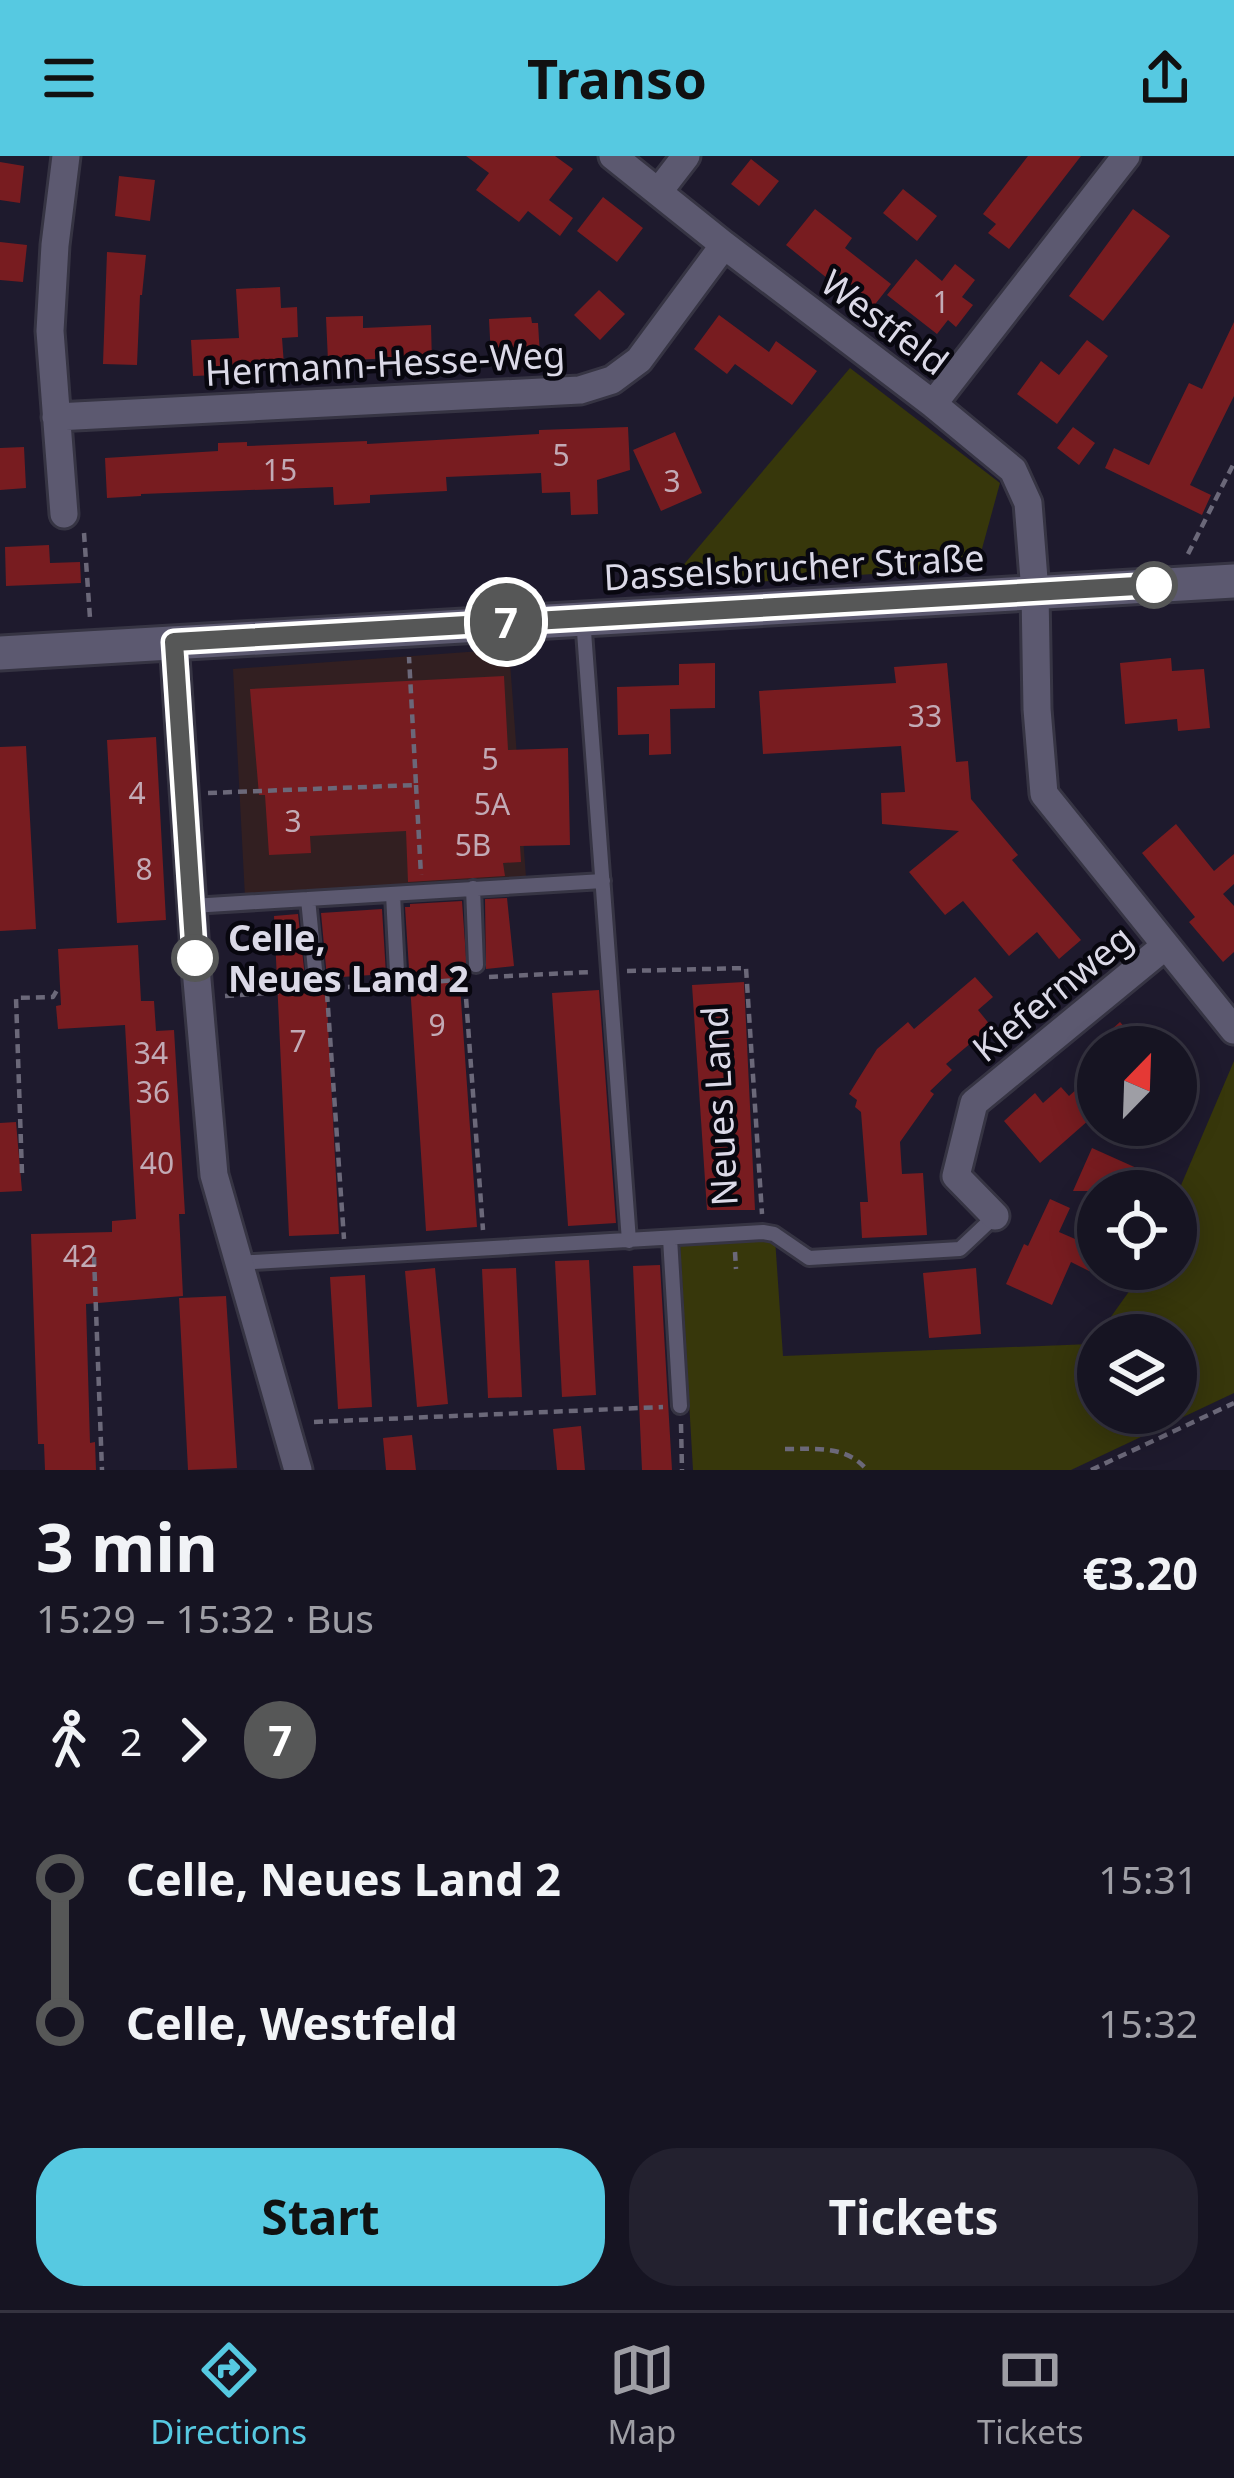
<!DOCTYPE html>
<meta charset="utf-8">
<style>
:root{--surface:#161422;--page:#23212f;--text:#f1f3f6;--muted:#9e9ea5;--line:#353340;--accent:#56c9e1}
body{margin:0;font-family:"Noto Sans",sans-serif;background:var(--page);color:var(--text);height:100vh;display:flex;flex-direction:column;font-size:45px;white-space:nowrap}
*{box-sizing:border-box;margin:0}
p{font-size:39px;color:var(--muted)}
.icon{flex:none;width:66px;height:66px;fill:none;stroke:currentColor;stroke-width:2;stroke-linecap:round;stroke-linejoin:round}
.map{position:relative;height:1314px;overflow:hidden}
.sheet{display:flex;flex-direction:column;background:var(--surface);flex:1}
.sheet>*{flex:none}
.badge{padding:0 24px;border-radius:39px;font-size:42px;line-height:78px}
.needle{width:78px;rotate:23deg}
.buttons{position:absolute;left:1077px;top:870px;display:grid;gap:24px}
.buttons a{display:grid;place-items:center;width:120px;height:120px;border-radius:50%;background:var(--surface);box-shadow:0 6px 30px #0003,0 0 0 3px var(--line);font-size:60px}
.map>.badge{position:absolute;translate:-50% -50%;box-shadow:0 0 0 6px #fff}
.legs{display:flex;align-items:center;gap:18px;height:132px;padding:0 36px;font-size:39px}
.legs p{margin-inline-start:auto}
.head{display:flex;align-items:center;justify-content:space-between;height:204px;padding:0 36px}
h1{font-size:66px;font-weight:700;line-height:90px}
.action{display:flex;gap:24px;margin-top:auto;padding:24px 36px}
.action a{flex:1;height:138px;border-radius:48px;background:var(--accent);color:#111;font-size:48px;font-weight:700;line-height:138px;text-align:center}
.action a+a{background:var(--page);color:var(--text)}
ul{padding:0 36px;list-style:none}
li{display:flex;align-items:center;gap:42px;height:144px;font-size:45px}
li i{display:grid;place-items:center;width:18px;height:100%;margin:0 15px;background:currentColor}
li i::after{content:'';width:30px;height:30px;margin:-15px;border:9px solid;border-radius:50%;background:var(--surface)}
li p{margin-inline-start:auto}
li:first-child i{background:linear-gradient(#0000 50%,currentColor 0)}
li:last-child i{background:linear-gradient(currentColor 50%,#0000 0)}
header{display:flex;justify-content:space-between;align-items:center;height:156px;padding:0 36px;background:var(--accent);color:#111;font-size:54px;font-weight:700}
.menu{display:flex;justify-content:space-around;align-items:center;height:168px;border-top:3px solid var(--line);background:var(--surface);font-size:33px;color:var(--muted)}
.menu a{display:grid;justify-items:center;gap:6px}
.menu .current{color:var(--accent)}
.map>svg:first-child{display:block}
.commercial{fill:#321f21}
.green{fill:#37370b}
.building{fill:#781c20}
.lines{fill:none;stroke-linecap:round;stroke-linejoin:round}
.service-casing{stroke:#363443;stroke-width:20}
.minor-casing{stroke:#363443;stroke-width:33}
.tertiary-casing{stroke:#363443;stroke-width:39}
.path{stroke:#6b6879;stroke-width:4.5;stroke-dasharray:9 6;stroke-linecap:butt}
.service{stroke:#5c5970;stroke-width:14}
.minor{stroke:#5c5970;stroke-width:27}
.tertiary{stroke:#5c5970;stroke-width:33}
.line-1-casing{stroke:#fff;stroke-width:27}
.line-1{stroke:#565757;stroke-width:18}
.stop-1-dot{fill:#fff;stroke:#565757;stroke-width:6}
.labels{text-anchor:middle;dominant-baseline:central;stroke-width:9;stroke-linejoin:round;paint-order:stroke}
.number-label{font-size:30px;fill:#c2aab5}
.street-label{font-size:36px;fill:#dbd9e7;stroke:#08070f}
.stop-label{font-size:36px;font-weight:bold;fill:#dbd9e7;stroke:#08070f;text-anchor:start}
</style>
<header><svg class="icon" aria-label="menu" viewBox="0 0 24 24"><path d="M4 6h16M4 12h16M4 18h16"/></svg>Transo<svg class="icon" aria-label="share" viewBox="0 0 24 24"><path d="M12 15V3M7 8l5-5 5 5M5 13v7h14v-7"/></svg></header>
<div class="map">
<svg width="1234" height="1314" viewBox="0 0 1234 1314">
<rect width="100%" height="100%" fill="#1e1a2d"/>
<path class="commercial" d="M 509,493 L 526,721 L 245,741 L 233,513 Z"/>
<path class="green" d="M 850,212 L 1000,327 L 977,411 L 664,432 Z
M 1234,905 L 1234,1237 L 1071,1314 L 693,1314 L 680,1088 L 775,1082 L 783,1200 L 1091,1188 L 1098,1179 L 1098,1257 L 1176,1257 L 1176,1179 L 1098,1179 L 1145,1113 L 1176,1113 L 1176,1041 Z"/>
<path class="building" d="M 466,0 L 555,0 L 573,13 L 549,44 L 573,62 L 560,80 L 528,55 L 519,66 L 476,34 L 489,17 Z
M 1028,0 L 1081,0 L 1009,93 L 988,77 L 996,68 L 983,58 Z
M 751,3 L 779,25 L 759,50 L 731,28 Z
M 0,6 L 24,10 L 20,47 L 0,44 Z
M 119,20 L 155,24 L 150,65 L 115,60 Z
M 903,33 L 937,60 L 917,85 L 883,57 Z
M 603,41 L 643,72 L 617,106 L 577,75 Z
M 815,53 L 852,82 L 845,92 L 891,128 L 869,156 L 786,89 Z
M 1133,53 L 1170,80 L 1103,165 L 1069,140 Z
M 0,86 L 27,89 L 23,126 L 0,124 Z
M 107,96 L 146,99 L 142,139 L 140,139 L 137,209 L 103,208 Z
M 916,103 L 942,125 L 955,108 L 975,124 L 962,141 L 973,149 L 956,171 L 948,164 L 937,178 L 887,139 Z
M 280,131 L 281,152 L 297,151 L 298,181 L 282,182 L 284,209 L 219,212 L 219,219 L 193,220 L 191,184 L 239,182 L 236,133 Z
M 599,134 L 625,158 L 600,184 L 574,159 Z
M 719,159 L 769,196 L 776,185 L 817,215 L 792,249 L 735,208 L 727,218 L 694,193 Z
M 363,160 L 363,172 L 431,169 L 432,207 L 396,208 L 395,202 L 328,205 L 326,161 Z
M 531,161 L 532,167 L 538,167 L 540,200 L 491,202 L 489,163 Z
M 1234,166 L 1234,240 L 1190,329 L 1211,339 L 1202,359 L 1105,312 L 1114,292 L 1149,309 L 1189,227 L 1202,233 Z
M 1087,184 L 1108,200 L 1057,268 L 1017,238 L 1041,205 L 1059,219 Z
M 628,271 L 630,314 L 597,324 L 598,358 L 571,359 L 570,336 L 542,337 L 541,317 L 446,321 L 447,335 L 370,339 L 370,347 L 334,349 L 333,331 L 141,338 L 141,340 L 107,342 L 105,302 L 218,295 L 218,287 L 247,286 L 247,290 L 367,285 L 367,288 L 539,278 L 539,274 Z
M 1073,271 L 1095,287 L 1079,309 L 1057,292 Z
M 675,276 L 702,337 L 661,355 L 633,294 Z
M 24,291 L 26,332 L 0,334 L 0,292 Z
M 49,389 L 50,407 L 80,406 L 81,427 L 6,430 L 5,391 Z
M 1171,502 L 1172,515 L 1204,513 L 1210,572 L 1178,575 L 1177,563 L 1125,568 L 1120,507 Z
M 715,507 L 715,552 L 670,553 L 671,598 L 649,599 L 649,578 L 618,579 L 617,531 L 679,529 L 679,508 Z
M 947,507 L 956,606 L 968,605 L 971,643 L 1018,699 L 1012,704 L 1081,784 L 1059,803 L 1037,776 L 1009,800 L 963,745 L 945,759 L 909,716 L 959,675 L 882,668 L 881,637 L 905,636 L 901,590 L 763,598 L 759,535 L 896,527 L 894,511 Z
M 504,520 L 508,594 L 568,592 L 570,689 L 520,690 L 521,706 L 503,707 L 505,720 L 408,726 L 406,675 L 310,680 L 311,697 L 269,699 L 265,639 L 259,639 L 250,533 Z
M 156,581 L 166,764 L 117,767 L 107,584 Z
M 26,590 L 36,773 L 0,775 L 0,591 Z
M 1176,668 L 1214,715 L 1234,698 L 1234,728 L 1223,738 L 1234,750 L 1234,796 L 1223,806 L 1189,766 L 1195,761 L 1142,697 Z
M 507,742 L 514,810 L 486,813 L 485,743 Z
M 462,745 L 467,815 L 459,816 L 477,1071 L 426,1075 L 405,751 L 410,751 L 410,748 Z
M 382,753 L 386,818 L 327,822 L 321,757 Z
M 298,758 L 306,830 L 316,835 L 326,830 L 339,1078 L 289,1080 L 274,760 Z
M 138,789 L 141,845 L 154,845 L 156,875 L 174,874 L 185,1058 L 179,1058 L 183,1140 L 86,1148 L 90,1287 L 95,1286 L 96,1314 L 45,1314 L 44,1288 L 38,1288 L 31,1078 L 112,1076 L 112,1065 L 136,1063 L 125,869 L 58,873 L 56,850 L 61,849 L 58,793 Z
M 975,821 L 993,841 L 978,854 L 991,870 L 946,908 L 952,914 L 930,935 L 934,938 L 900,986 L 902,1018 L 923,1017 L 927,1079 L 862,1082 L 860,1046 L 868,1046 L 861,956 L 855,951 L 857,944 L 849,938 L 877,893 L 908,866 L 914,873 Z
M 744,826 L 755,1054 L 707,1054 L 692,829 Z
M 599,834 L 616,1067 L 568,1070 L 552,837 Z
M 1120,866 L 1142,891 L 1092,891 Z
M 1098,914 L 1098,956 L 1040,1007 L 1004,965 L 1035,937 L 1043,947 L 1061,931 L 1069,940 Z
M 16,966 L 22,1035 L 0,1036 L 0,967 Z
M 1092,992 L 1141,1014 L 1131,1035 L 1073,1035 Z
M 1050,1043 L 1070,1052 L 1059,1076 L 1098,1093 L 1089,1115 L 1071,1106 L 1052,1149 L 1006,1128 L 1024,1088 L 1028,1090 Z
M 589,1104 L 596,1239 L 562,1241 L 555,1105 Z
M 660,1109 L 672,1314 L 642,1314 L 633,1110 Z
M 435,1112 L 448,1248 L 417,1251 L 405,1115 Z
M 516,1112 L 522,1241 L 488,1242 L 482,1113 Z
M 976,1112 L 981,1178 L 929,1182 L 923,1117 Z
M 365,1119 L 372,1251 L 338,1253 L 330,1121 Z
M 226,1140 L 237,1312 L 188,1314 L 179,1142 Z
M 581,1270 L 585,1314 L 557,1314 L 553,1273 Z
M 412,1279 L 416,1314 L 386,1314 L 383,1282 Z"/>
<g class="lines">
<g class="service-casing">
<path id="service" d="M 583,462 L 629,1085
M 473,732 L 476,809
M 393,738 L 397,816
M 308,743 L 316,824
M 192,750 L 603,725
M 670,1082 L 680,1250
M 237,1107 L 763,1076 L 774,1078 L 809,1102 L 960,1093 L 995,1060"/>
</g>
<g class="minor-casing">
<path id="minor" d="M 613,0 L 724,89 L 933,248 L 1013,314 L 1028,347 L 1035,436 L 1037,553 L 1044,638 L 1234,874
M 659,35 L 686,0
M 933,248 L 1126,0
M 56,261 L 580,234 L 612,224 L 639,204 L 724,89
M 64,358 L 50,175 L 55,89 L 66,0
M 174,486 L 197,824 L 214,1019 L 298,1314
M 995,1060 L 956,1020 L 974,947 L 1165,790"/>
</g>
<g class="tertiary-casing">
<path id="tertiary" d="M 0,497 L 1234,425"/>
</g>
<path class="path" d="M 84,377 L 90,462
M 1188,398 L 1234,307
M 416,629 L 421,719
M 208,637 L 416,629 L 409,501
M 627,815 L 746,812 L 762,1058
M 489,821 L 591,816
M 411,827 L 460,824
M 465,828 L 483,1074
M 333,832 L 382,829
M 327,837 L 344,1083
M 225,840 L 298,835
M 22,1017 L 16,842 L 53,841 L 57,834
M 735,1096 L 736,1113
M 94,1101 L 102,1314
M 314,1266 L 663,1251
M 681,1268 L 682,1314
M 785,1293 C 816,1293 846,1289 867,1314
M 1091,1314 L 1234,1247"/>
<use href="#service" class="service"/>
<use href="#minor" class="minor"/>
<use href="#tertiary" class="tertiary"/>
</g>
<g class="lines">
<g class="line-1-casing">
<path id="line-1" d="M 195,802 L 174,486 L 1154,429"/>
</g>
<use href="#line-1" class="line-1"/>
</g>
<g class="stop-1-dot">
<circle cx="1154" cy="429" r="21"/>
<circle cx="195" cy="802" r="21"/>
</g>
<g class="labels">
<g class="number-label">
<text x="941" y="145">1</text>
<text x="561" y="298">5</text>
<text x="280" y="313">15</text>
<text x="672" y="324">3</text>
<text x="925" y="559">33</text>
<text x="490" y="602">5</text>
<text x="137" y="636">4</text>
<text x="492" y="647">5A</text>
<text x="293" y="664">3</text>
<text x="473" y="688">5B</text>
<text x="144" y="712">8</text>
<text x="437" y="868">9</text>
<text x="298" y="884">7</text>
<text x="151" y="896">34</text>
<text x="153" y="935">36</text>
<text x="157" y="1006">40</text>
<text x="80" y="1099">42</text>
</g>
<g class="street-label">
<text transform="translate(885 166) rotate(37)">Westfeld</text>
<text transform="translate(385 207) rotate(-3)">Hermann-Hesse-Weg</text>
<text transform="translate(794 411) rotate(-3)">Dasselsbrucher Straße</text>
<text transform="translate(1052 837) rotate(-39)">Kiefernweg</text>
<text transform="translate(719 950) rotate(-93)">Neues Land</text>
</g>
<g class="stop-label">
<text x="228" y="781">Celle,<tspan x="228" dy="41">Neues Land 2</tspan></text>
</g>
</g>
</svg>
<div class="buttons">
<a><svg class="needle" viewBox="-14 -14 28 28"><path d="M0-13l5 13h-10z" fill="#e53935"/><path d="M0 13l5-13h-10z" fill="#9e9ea5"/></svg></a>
<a><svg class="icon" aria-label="locate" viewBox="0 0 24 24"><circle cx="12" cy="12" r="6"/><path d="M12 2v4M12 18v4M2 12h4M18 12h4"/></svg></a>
<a><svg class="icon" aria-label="layers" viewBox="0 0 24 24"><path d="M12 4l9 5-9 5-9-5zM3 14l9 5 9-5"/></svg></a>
</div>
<b class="badge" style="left:506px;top:466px;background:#565757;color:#fff">7</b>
</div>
<section class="sheet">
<div class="head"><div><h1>3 min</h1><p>15:29 – 15:32 · Bus</p></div><b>€3.20</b></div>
<div class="legs"><svg class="icon" aria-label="walk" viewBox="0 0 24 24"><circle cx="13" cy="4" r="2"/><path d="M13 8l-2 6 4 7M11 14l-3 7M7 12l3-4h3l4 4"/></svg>2<svg class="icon" aria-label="forward" viewBox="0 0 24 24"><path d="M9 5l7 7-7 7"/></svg><b class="badge" style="background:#565757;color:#fff">7</b></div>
<ul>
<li><i style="color:#565757"></i><b>Celle, Neues Land 2</b><p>15:31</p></li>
<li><i style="color:#565757"></i><b>Celle, Westfeld</b><p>15:32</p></li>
</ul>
<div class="action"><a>Start</a><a>Tickets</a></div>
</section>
<nav class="menu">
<a class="current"><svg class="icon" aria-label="directions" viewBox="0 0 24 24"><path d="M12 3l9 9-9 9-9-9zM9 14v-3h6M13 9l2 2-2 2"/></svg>Directions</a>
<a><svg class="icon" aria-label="map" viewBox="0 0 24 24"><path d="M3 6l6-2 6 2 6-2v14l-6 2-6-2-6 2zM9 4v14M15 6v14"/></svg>Map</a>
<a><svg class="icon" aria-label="tickets" viewBox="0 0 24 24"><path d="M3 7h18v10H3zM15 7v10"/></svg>Tickets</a>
</nav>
